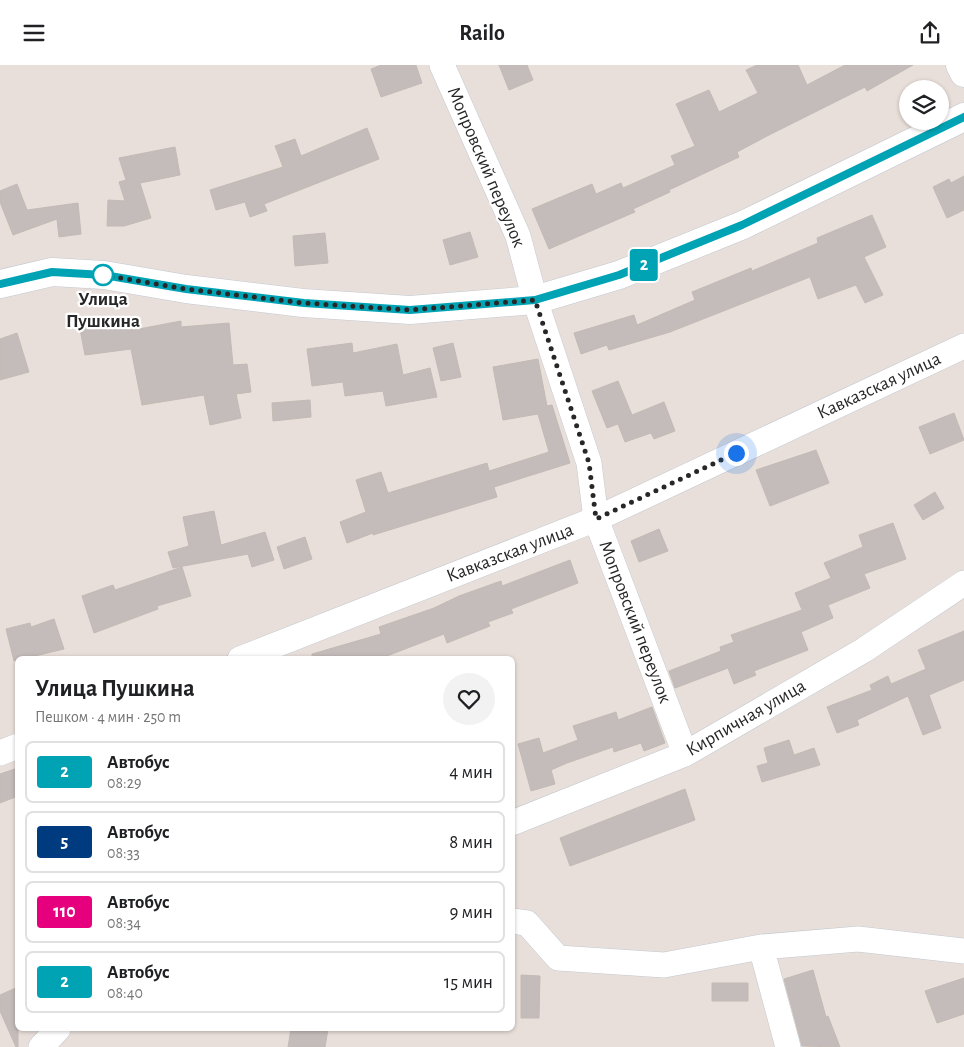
<!DOCTYPE html>
<html lang="ru">
<meta charset="utf-8">
<style>
:root{--surface:#fff;--page:#f2f2f2;--text:#202124;--muted:#757577;--line:#e0e0e0}
body{margin:0;font-family:"Alegreya Sans",sans-serif;background:var(--page);color:var(--text);height:100vh;display:flex;flex-direction:column;font-size:19px;white-space:nowrap}
*{box-sizing:border-box;margin:0}
p{font-size:16px;color:var(--muted)}
.icon{flex:none;width:28px;height:28px;fill:none;stroke:currentColor;stroke-width:2;stroke-linecap:round;stroke-linejoin:round}
.map{position:relative;flex:1;overflow:hidden}
.side{position:absolute;left:15px;top:591px;width:500px;height:375px;display:flex;flex-direction:column;background:var(--surface);border-radius:8px;box-shadow:0 1px 4px #0004}
.side>*{flex:none}
.badge{padding:0 10px;border-radius:4px;font-size:18px;line-height:32px}
.buttons{position:absolute;left:899px;top:15px;display:grid;gap:10px}
.buttons a{display:grid;place-items:center;width:50px;height:50px;border-radius:50%;background:var(--surface);box-shadow:0 1px 4px #0004;font-size:25px}
.you{position:absolute;width:25px;height:25px;margin:-12px;border:4px solid #fff;border-radius:50%;background:#1a73e8;box-shadow:0 0 0 8px #1a73e833}
.map>.badge{position:absolute;translate:-50% -50%;box-shadow:0 0 0 2px #fff}
.round{display:grid;place-items:center;flex:none;width:52px;height:52px;border-radius:26px;background:var(--page)}
.headline{display:flex;align-items:center;justify-content:space-between;height:85px;padding:0 20px}
h1{font-size:24px;font-weight:600;line-height:38px}
ul{padding:0;list-style:none}
li{display:flex;align-items:center;gap:15px;height:62px;margin:0 10px 8px;padding:0 10px;border:2px solid var(--line);border-radius:8px}
li div{flex:1}
li b{display:block;font-size:19px}
li em{font-style:normal}
li .badge{min-width:55px;font-weight:700;text-align:center}
header{display:flex;justify-content:space-between;align-items:center;height:65px;padding:0 20px;background:var(--surface);font-size:22px;font-weight:600}
.map>svg:first-child{display:block}
.building{fill:#c4bcba;stroke:#c3bab4}
.lines{fill:none;stroke-linecap:round;stroke-linejoin:round}
.street-casing{stroke:#c2c8d0;stroke-width:26}
.secondary-casing{stroke:#c2c8d0;stroke-width:29}
.street{stroke:#fff;stroke-width:25}
.secondary{stroke:#fff;stroke-width:28}
.line-casing{stroke:#fff;stroke-width:11}
.line{stroke:#00a3b4;stroke-width:8}
.walk{stroke:#272727;stroke-width:5;stroke-dasharray:0 9}
.stop-dot{fill:#fff;stroke:#00a3b4;stroke-width:2.5}
.labels{text-anchor:middle;dominant-baseline:central;stroke-width:4.5;stroke-linejoin:round;paint-order:stroke}
.street-label{font-size:19px;fill:#272727;stroke:#fff}
.stop-label{font-size:19px;font-weight:bold;fill:#272727;stroke:#fff}
</style>
<header><svg class="icon" aria-label="menu" viewBox="0 0 24 24"><path d="M4 6h16M4 12h16M4 18h16"/></svg>Railo<svg class="icon" aria-label="share" viewBox="0 0 24 24"><path d="M12 15V3M7 8l5-5 5 5M5 13v7h14v-7"/></svg></header>
<div class="map">
<svg width="964" height="982" viewBox="0 0 964 982">
<rect width="100%" height="100%" fill="#e9dfda"/>
<path class="building" d="M 381,0 L 416,0 L 422,18 L 381,32 L 371,4 Z
M 499,0 L 527,0 L 533,15 L 509,25 Z
M 757,0 L 798,0 L 807,20 L 845,0 L 913,0 L 867,26 L 865,22 L 769,70 L 737,87 L 739,92 L 669,125 L 670,127 L 633,144 L 635,147 L 549,184 L 532,144 L 592,119 L 596,129 L 621,118 L 623,123 L 675,100 L 671,91 L 695,81 L 676,39 L 709,25 L 719,47 L 758,28 L 746,5 Z
M 367,63 L 379,94 L 264,139 L 267,146 L 250,152 L 245,137 L 216,145 L 210,125 L 283,102 L 275,81 L 295,74 L 301,91 Z
M 175,82 L 180,110 L 140,118 L 151,153 L 124,161 L 107,161 L 108,135 L 125,136 L 119,117 L 126,115 L 119,93 Z
M 964,111 L 964,145 L 947,153 L 933,122 L 949,114 L 951,118 Z
M 17,119 L 27,145 L 78,138 L 81,169 L 59,172 L 57,154 L 13,170 L 0,137 L 0,126 Z
M 872,150 L 886,182 L 864,192 L 883,230 L 865,238 L 856,220 L 818,234 L 810,212 L 670,267 L 609,285 L 607,280 L 581,289 L 574,268 L 634,250 L 637,260 L 695,235 L 692,227 L 751,203 L 752,206 L 818,178 L 817,173 Z
M 470,167 L 478,192 L 450,200 L 443,175 Z
M 325,168 L 328,198 L 295,201 L 293,171 Z
M 123,254 L 124,260 L 139,259 L 139,264 L 181,256 L 181,262 L 229,258 L 233,300 L 247,299 L 251,327 L 236,329 L 241,353 L 210,360 L 204,330 L 142,340 L 131,284 L 85,290 L 79,259 Z
M 17,268 L 29,307 L 0,315 L 0,274 Z
M 352,278 L 353,288 L 397,279 L 403,310 L 430,303 L 437,332 L 386,341 L 383,326 L 345,331 L 343,317 L 312,321 L 307,284 Z
M 453,278 L 461,312 L 441,316 L 433,283 Z
M 538,294 L 547,341 L 552,340 L 570,398 L 494,422 L 497,432 L 373,470 L 373,468 L 347,478 L 340,457 L 366,447 L 356,415 L 381,407 L 388,428 L 487,398 L 489,406 L 549,387 L 538,349 L 503,355 L 493,302 Z
M 618,316 L 632,350 L 664,337 L 675,366 L 654,374 L 651,368 L 625,377 L 618,359 L 607,363 L 592,326 Z
M 310,335 L 311,352 L 273,356 L 272,338 Z
M 954,348 L 964,375 L 930,389 L 919,362 Z
M 816,385 L 829,418 L 770,441 L 756,405 Z
M 935,427 L 944,443 L 923,455 L 914,440 Z
M 214,446 L 221,480 L 265,467 L 274,495 L 252,502 L 248,489 L 173,503 L 168,487 L 189,481 L 183,452 Z
M 893,458 L 906,494 L 864,509 L 870,523 L 828,540 L 833,553 L 801,567 L 808,585 L 754,606 L 756,610 L 734,619 L 728,603 L 675,623 L 669,606 L 721,586 L 720,582 L 734,577 L 731,570 L 802,545 L 795,528 L 831,513 L 824,498 L 863,482 L 859,470 Z
M 659,464 L 668,486 L 639,497 L 631,476 Z
M 305,472 L 312,494 L 284,504 L 277,482 Z
M 570,495 L 578,518 L 511,544 L 513,548 L 488,557 L 490,561 L 447,578 L 444,569 L 379,594 L 312,594 L 312,589 L 381,569 L 379,562 L 434,543 L 459,531 L 501,516 L 502,521 Z
M 182,502 L 191,531 L 157,541 L 158,544 L 94,568 L 82,531 L 113,520 L 115,525 Z
M 54,554 L 64,584 L 14,596 L 6,564 L 30,558 L 31,562 Z
M 964,566 L 964,615 L 929,630 L 941,663 L 923,670 L 908,631 L 857,655 L 859,660 L 837,668 L 827,642 L 872,625 L 870,620 L 888,611 L 891,619 L 926,604 L 918,585 Z
M 652,642 L 665,678 L 644,686 L 641,678 L 614,687 L 613,682 L 567,698 L 551,705 L 555,719 L 531,726 L 518,679 L 539,673 L 543,688 L 578,675 L 573,661 L 616,647 L 618,655 Z
M 789,675 L 794,690 L 814,683 L 820,700 L 762,717 L 757,701 L 768,698 L 764,683 Z
M 18,703 L 18,731 L 0,738 L 0,709 Z
M 685,724 L 695,755 L 570,801 L 560,773 Z
M 813,905 L 826,952 L 828,951 L 840,982 L 802,981 L 784,914 Z
M 521,910 L 540,911 L 539,953 L 521,953 Z
M 964,913 L 964,949 L 937,958 L 925,926 Z
M 712,918 L 748,918 L 748,936 L 712,936 Z
M 18,922 L 18,982 L 16,982 L 0,946 L 0,930 Z
M 291,964 L 328,964 L 325,982 L 288,982 Z"/>
<g class="lines">
<g class="street-casing">
<path id="street" d="M 442,0 L 518,171 L 535,235 L 589,398 L 596,454 L 685,689
M 240,594 L 596,454 L 964,281
M 0,688 L 18,681
M 512,758 L 685,689 L 864,585 L 964,518
M 512,856 L 527,858 L 558,893 L 664,900 L 761,882 L 858,874 L 964,886
M 761,882 L 788,982
M 41,982 L 58,964"/>
</g>
<g class="secondary-casing">
<path id="secondary" d="M 960,0 L 964,8
M 0,219 L 52,207 L 104,210 L 186,224 L 303,238 L 410,245 L 535,235 L 619,210 L 743,160 L 964,52"/>
</g>
<use href="#street" class="street"/>
<use href="#secondary" class="secondary"/>
</g>
<g class="lines">
<g class="line-casing">
<path id="line" d="M 0,219 L 52,207 L 104,210 L 186,224 L 304,238 L 410,245 L 535,235 L 619,210 L 742,160 L 964,52"/>
</g>
<use href="#line" class="line"/>
<path class="walk" d="M 103,210 L 186,224 L 304,238 L 410,245 L 535,235 L 589,398 L 596,454 L 736,388"/>
</g>
<circle class="stop-dot" cx="103" cy="210" r="10"/>
<g class="labels">
<g class="street-label">
<text transform="translate(486 102) rotate(67)">Мопровский переулок</text>
<text transform="translate(879 321) rotate(-25)">Кавказская улица</text>
<text transform="translate(510 488) rotate(-21)">Кавказская улица</text>
<text transform="translate(635 557) rotate(69)">Мопровский переулок</text>
<text transform="translate(746 653) rotate(-30)">Кирпичная улица</text>
</g>
<g class="stop-label">
<text x="103" y="234">Улица<tspan x="103" dy="22">Пушкина</tspan></text>
</g>
</g>
</svg>
<div class="buttons">
<a><svg class="icon" aria-label="layers" viewBox="0 0 24 24"><path d="M12 4l9 5-9 5-9-5zM3 14l9 5 9-5"/></svg></a>
</div>
<div class="you" style="left:736px;top:388px"></div>
<b class="badge" style="left:644px;top:200px;background:#00a3b4;color:#fff">2</b>
<section class="side">
<div class="headline"><div><h1>Улица Пушкина</h1><p>Пешком · 4 мин · 250 m</p></div><a class="round"><svg class="icon" aria-label="heart" viewBox="0 0 24 24"><path d="M12 20l-8-8c-3-5 5-10 8-4 3-6 11-1 8 4z"/></svg></a></div>
<ul>
<li><span class="badge" style="background:#00a3b4;color:#fff">2</span><div><b>Автобус</b><p>08:29</p></div><em>4 мин</em></li>
<li><span class="badge" style="background:#003b80;color:#fff">5</span><div><b>Автобус</b><p>08:33</p></div><em>8 мин</em></li>
<li><span class="badge" style="background:#e6007e;color:#fff">110</span><div><b>Автобус</b><p>08:34</p></div><em>9 мин</em></li>
<li><span class="badge" style="background:#00a3b4;color:#fff">2</span><div><b>Автобус</b><p>08:40</p></div><em>15 мин</em></li>
</ul>
</section>
</div>
